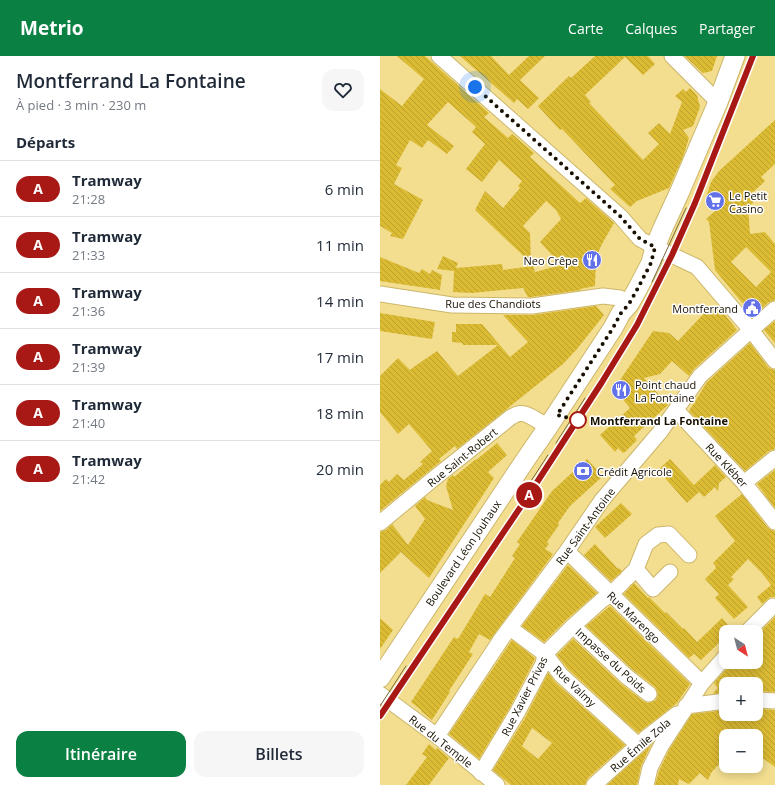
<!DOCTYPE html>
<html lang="fr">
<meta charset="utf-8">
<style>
:root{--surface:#fff;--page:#f6f6f7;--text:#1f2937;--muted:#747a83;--line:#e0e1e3;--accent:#0b8043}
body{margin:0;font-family:"Open Sans",sans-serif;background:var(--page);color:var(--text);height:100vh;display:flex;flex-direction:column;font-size:15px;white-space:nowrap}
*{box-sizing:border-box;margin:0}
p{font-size:13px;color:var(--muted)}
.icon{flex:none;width:22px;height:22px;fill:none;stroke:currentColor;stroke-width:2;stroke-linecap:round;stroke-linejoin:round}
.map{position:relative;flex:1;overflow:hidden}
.drawer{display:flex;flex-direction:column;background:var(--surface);width:380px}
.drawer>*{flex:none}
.badge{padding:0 8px;border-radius:13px;font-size:14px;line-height:26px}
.needle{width:26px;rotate:144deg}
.tools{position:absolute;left:339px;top:569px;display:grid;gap:8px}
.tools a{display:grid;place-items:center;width:44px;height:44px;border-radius:8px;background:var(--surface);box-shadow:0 2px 10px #0003;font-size:20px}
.you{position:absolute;width:20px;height:20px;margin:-10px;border:3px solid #fff;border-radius:50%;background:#1a73e8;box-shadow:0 0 0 6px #1a73e833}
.map>.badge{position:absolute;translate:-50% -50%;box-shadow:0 0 0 2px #fff}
h2{padding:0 16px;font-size:15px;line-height:36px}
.round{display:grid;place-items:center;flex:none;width:42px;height:42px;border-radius:12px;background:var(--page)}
.overview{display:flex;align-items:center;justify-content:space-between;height:68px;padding:0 16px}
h1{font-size:19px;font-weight:600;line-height:30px}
.cta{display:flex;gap:8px;margin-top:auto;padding:8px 16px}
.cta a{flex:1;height:46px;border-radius:12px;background:var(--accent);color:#fff;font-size:16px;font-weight:600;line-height:46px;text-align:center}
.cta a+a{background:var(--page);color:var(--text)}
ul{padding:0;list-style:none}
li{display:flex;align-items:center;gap:12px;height:56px;padding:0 16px;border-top:1px solid var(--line)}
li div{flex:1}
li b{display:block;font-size:15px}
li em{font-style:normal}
li .badge{min-width:44px;font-weight:700;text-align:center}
header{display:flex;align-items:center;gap:24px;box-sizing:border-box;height:56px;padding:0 20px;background:var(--accent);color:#fff}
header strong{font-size:19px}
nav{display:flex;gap:22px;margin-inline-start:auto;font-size:14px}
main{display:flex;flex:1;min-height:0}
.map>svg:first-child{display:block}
.building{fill:url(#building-back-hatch);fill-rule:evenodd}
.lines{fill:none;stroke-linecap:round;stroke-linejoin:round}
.minor-casing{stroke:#cbb66a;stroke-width:17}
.major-casing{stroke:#cbb66a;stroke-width:21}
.minor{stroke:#fff;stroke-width:15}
.major{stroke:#fff;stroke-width:19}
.tram{stroke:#75683e;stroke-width:1}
.line-casing{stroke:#fff;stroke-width:9}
.line{stroke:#a81815;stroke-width:6}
.walk{stroke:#171000;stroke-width:4;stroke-dasharray:0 7.2}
.stop-dot{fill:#fff;stroke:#a81815;stroke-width:2}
.labels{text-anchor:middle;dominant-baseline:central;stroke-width:3;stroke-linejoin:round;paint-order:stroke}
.poi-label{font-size:11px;fill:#171000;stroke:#fff;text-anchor:start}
.street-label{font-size:11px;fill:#171000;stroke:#fff}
.stop-label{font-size:11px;font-weight:bold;fill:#171000;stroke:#fff;text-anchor:start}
</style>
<header>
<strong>Metrio</strong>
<nav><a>Carte</a><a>Calques</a><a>Partager</a></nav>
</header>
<main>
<section class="drawer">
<div class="overview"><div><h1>Montferrand La Fontaine</h1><p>À pied · 3 min · 230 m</p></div><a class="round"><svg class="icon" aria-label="heart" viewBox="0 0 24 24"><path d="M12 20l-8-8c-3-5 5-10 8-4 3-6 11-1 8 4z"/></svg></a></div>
<h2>Départs</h2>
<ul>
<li><span class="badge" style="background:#a81815;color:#fff">A</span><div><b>Tramway</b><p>21:28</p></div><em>6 min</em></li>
<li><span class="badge" style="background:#a81815;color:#fff">A</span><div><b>Tramway</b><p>21:33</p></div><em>11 min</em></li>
<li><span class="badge" style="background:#a81815;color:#fff">A</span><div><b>Tramway</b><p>21:36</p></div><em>14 min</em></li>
<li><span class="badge" style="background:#a81815;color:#fff">A</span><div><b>Tramway</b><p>21:39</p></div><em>17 min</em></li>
<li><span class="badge" style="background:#a81815;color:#fff">A</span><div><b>Tramway</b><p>21:40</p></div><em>18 min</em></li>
<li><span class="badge" style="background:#a81815;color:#fff">A</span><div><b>Tramway</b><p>21:42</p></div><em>20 min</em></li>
</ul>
<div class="cta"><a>Itinéraire</a><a>Billets</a></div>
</section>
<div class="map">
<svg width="395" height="729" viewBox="0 0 395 729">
<defs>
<pattern id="building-back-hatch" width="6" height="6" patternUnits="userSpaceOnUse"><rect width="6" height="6" fill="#dcbb34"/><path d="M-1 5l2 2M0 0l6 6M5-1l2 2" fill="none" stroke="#bca02c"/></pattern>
</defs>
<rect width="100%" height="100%" fill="#f3de90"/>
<path class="building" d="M 17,0 L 45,0 L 109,57 L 104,61 L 128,82 L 132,78 L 154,97 L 150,101 L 200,147 L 206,142 L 234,167 L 222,188 L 217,199 L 216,202 L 215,230 L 200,233 L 201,234 L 151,241 L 148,241 L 143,232 L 92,237 L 73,236 L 74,215 L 57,213 L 63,200 L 78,207 L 76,212 L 122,208 L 123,214 L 153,210 L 155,216 L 181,209 L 160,186 L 181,163 L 176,154 L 166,145 L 143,170 L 150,177 L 151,207 L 95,154 L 105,135 L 123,152 L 140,132 L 138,130 L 142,125 L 119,104 L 102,126 L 86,113 L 105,88 L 92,76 L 96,71 L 68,46 L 47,69 L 74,90 L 67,98 L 48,84 L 42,92 L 30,84 L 16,109 L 22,112 L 14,128 L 43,144 L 23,183 L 10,180 L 12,177 L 0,170 L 0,33 L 22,50 L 44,23 Z
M 80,0 L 111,0 L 129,19 L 149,0 L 165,0 L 140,24 L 159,42 L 148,53 L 137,43 L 134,47 Z
M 215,0 L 268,0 L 275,8 L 263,19 L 245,1 L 205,39 L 211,46 L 209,47 L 263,104 L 279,88 L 268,77 L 279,67 L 290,78 L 302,46 L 295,40 L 303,33 L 306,36 L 310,32 L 317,39 L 320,51 L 313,70 L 303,74 L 309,82 L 303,101 L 289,132 L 257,145 L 250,151 L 230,133 L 235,129 L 182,73 L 180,74 L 158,50 L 189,20 L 191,22 Z
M 305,0 L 337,0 L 332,15 L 323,17 Z
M 395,64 L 395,108 L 381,121 L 385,125 L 372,137 L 373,147 L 368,151 L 370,178 L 385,176 L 395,188 L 395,244 L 389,246 L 373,260 L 335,214 L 329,166 L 326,163 L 336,154 L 326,142 L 331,126 L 339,115 ZM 366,191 L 391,216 L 376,231 L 351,206 Z
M 0,201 L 39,217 L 42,213 L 50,218 L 52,214 L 62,219 L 60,234 L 0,225 Z
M 216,250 L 224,259 L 197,293 L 183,308 L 77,393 L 75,390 L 59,403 L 61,405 L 0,455 L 0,429 L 6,423 L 9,426 L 17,418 L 24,424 L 43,408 L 40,406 L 52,395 L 29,368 L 18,378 L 0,356 L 0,320 L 18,302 L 30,314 L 35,310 L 57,295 L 78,320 L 118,289 L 83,289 L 82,287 L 72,286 L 72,276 L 76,276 L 76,268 L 102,268 L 130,301 L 148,286 L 123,259 L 153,259 Z
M 333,250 L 338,250 L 357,274 L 314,313 L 309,320 L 292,305 L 280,318 L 264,322 L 288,349 L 254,380 L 257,384 L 245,396 L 243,397 L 238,392 L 235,396 L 220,379 L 250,352 L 234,333 L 273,275 L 289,277 L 298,285 L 330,251 Z
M 0,257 L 55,266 L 52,283 L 0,275 Z
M 395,265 L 395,287 L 384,274 Z
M 370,287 L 388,311 L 391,313 L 395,314 L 395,393 L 389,395 L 365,415 L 309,355 L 327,326 Z
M 117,387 L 127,399 L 108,416 L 114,422 L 49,522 L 21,496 L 0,517 L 0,476 L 6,474 L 12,468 L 28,489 L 45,463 L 35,450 L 45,441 L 47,444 L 73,454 L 66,430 L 68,423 L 73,419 L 74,421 L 96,403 L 96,404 Z
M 207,403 L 223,420 L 190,450 L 178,467 L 179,469 L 167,486 L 169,488 L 165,493 L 173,498 L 110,584 L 99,578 L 89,596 L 93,598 L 69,635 L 70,636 L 52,664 L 41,655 L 41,654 L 31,646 L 74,581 L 78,583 L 105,538 L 110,541 L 135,502 L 132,500 L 140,488 L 137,486 L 172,435 Z
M 290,403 L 314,429 L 335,409 L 346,421 L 339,427 L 338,435 L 335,431 L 324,441 L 319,436 L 307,447 L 285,422 L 286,421 L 279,413 Z
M 395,414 L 395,452 L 377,428 Z
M 362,438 L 388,472 L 391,474 L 395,475 L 395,541 L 390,541 L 382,548 L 377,541 L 391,529 L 381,516 L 368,503 L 351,521 L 354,523 L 348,529 L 368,551 L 354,563 L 335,542 L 339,538 L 325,523 L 336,512 L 335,511 L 336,510 L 333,507 L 355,485 L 335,460 Z
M 241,447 L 252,458 L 225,482 L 215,471 Z
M 215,488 L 238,513 L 239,512 L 242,515 L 239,518 L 231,525 L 204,499 Z
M 188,509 L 217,537 L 187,563 L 164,586 L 142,570 Z
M 254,527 L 268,542 L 269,541 L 285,557 L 286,556 L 303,573 L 304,572 L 317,586 L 342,562 L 354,576 L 346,576 L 346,580 L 321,604 L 314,598 L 309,602 L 244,538 L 251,530 Z
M 230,550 L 310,628 L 297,647 L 258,677 L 188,613 L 177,599 L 193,583 L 240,627 L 263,645 L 268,647 L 272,646 L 276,644 L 278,639 L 277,635 L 275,631 L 252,613 L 206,570 Z
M 395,561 L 395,636 L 376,635 L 376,628 L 346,628 L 346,636 L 333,638 L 338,632 L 334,627 L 353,606 L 376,606 L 376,580 Z
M 0,562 L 13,574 L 0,593 Z
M 132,584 L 155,602 L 154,605 L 129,653 L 99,703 L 69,678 Z
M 168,617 L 175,626 L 245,689 L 208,722 L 206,726 L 205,729 L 131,729 L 113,714 L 145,662 ZM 152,672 L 172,687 L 158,703 L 142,690 Z
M 376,653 L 395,654 L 395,711 L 384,703 L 376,699 L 376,678 L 350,679 L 350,680 L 346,680 L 346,707 L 337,710 L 331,717 L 328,724 L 320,717 L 309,728 L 299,723 L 298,729 L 275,729 L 279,715 L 289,694 L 312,658 L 346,654 L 346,658 L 376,658 Z
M 49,688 L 56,694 L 57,692 L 69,702 L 49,729 L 26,729 L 47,701 L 42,698 Z
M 271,689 L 261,710 L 257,729 L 227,729 Z"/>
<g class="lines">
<g class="minor-casing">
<path id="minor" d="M 59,0 L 240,160 L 260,183 L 275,191 L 317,211 L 371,274 L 395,305
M 292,0 L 338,46
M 0,238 L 72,249 L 152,250 L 223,240 L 240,242 L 249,248
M 296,354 L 364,427 L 395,466
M 364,427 L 395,402
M 0,467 L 52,424 L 131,361 C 134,360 135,358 138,358 C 146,355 161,367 168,371
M 187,495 L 322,627
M 256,513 L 273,533 L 290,516
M 247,522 L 256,513 L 266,488 L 278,479 L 289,478 L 309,499
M 193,570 L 246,620 L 269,638
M 130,572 L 165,598 L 181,619 L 258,689
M 367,576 L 393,550
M 0,638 L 57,680 L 117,729
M 376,644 L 395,645
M 306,650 L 346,645
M 57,680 L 122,582 L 187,495 L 222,444 L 280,376 L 320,320 L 371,274 L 395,253
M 101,717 L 137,657 L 163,608 L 165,598 L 193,570 L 222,544 L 231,538 L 243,526
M 214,729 L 266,682 L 297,658
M 266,729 L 270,712 L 281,690 L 322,627 L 346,600"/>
</g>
<g class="major-casing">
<path id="major" d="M 0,622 L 146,403 L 168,371 L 233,272 L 241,257 L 249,248 L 258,232 L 271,207 L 275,191 L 283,172 L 300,135 L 338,46 L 355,0"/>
</g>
<use href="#minor" class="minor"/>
<use href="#major" class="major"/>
<path class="tram" d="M 272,226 L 306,152
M 176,387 L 205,342
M 149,428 L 168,399
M 0,650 L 26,610
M 0,660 L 166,413 L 223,326 L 257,269 L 292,199 L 315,147 L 373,0"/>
</g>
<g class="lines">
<g class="line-casing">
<path id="line" d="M 0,660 L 150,437 L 222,326 L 257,269 L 292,199 L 315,147 L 373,0"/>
</g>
<use href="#line" class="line"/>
<path class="walk" d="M 95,31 L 240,160 L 260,183 L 275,191 L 271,207 L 258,232 L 249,248 L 241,257 L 233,272 L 177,359 L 198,364"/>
</g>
<defs>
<g id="supermarket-disc" transform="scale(1)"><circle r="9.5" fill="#6371e9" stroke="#fff"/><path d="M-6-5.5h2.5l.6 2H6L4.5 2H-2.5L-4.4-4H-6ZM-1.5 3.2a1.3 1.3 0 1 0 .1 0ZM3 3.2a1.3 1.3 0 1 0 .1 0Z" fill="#fff"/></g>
<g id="restaurant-disc" transform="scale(1)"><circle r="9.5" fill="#6371e9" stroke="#fff"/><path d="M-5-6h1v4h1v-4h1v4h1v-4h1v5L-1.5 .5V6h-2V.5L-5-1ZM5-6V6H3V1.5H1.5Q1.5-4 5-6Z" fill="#fff"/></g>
<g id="civic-disc" transform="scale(1)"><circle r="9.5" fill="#6371e9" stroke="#fff"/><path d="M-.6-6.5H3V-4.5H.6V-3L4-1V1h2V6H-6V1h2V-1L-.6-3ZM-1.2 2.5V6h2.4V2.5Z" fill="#fff"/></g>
<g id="bank-disc" transform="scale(1)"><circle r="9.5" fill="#6371e9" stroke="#fff"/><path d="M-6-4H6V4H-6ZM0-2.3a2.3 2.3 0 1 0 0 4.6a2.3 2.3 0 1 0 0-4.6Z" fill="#fff"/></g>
</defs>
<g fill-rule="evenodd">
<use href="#supermarket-disc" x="335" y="145"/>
<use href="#restaurant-disc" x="212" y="204"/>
<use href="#civic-disc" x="372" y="252"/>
<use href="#restaurant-disc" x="241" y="334"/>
<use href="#bank-disc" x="203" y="415"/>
</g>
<circle class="stop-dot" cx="198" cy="364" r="8"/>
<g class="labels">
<g class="poi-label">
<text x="349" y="139">Le Petit<tspan x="349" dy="13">Casino</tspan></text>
<text x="198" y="204" text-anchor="end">Neo Crêpe</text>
<text x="358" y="252" text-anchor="end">Montferrand</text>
<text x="255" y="328">Point chaud<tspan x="255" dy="13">La Fontaine</tspan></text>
<text x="217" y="415">Crédit Agricole</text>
</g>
<g class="street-label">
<text x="113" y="247">Rue des Chandiots</text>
<text transform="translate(82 401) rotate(-39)">Rue Saint-Robert</text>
<text transform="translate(347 409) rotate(47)">Rue Kléber</text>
<text transform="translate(205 470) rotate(-54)">Rue Saint-Antoine</text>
<text transform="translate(83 497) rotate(-56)">Boulevard Léon Jouhaux</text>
<text transform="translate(254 561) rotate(44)">Rue Marengo</text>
<text transform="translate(231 604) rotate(42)">Impasse du Poids</text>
<text transform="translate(195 630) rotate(44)">Rue Valmy</text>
<text transform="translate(144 640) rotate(-63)">Rue Xavier Privas</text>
<text transform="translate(61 685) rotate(38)">Rue du Temple</text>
<text transform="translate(260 689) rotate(-41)">Rue Émile Zola</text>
</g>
<g class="stop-label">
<text x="210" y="364">Montferrand La Fontaine</text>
</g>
</g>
</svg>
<div class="tools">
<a><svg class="needle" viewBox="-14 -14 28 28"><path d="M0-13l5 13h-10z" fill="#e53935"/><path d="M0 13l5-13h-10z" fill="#747a83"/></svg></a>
<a>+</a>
<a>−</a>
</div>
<div class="you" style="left:95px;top:31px"></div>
<b class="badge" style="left:149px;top:439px;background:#a81815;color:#fff">A</b>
</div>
</main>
